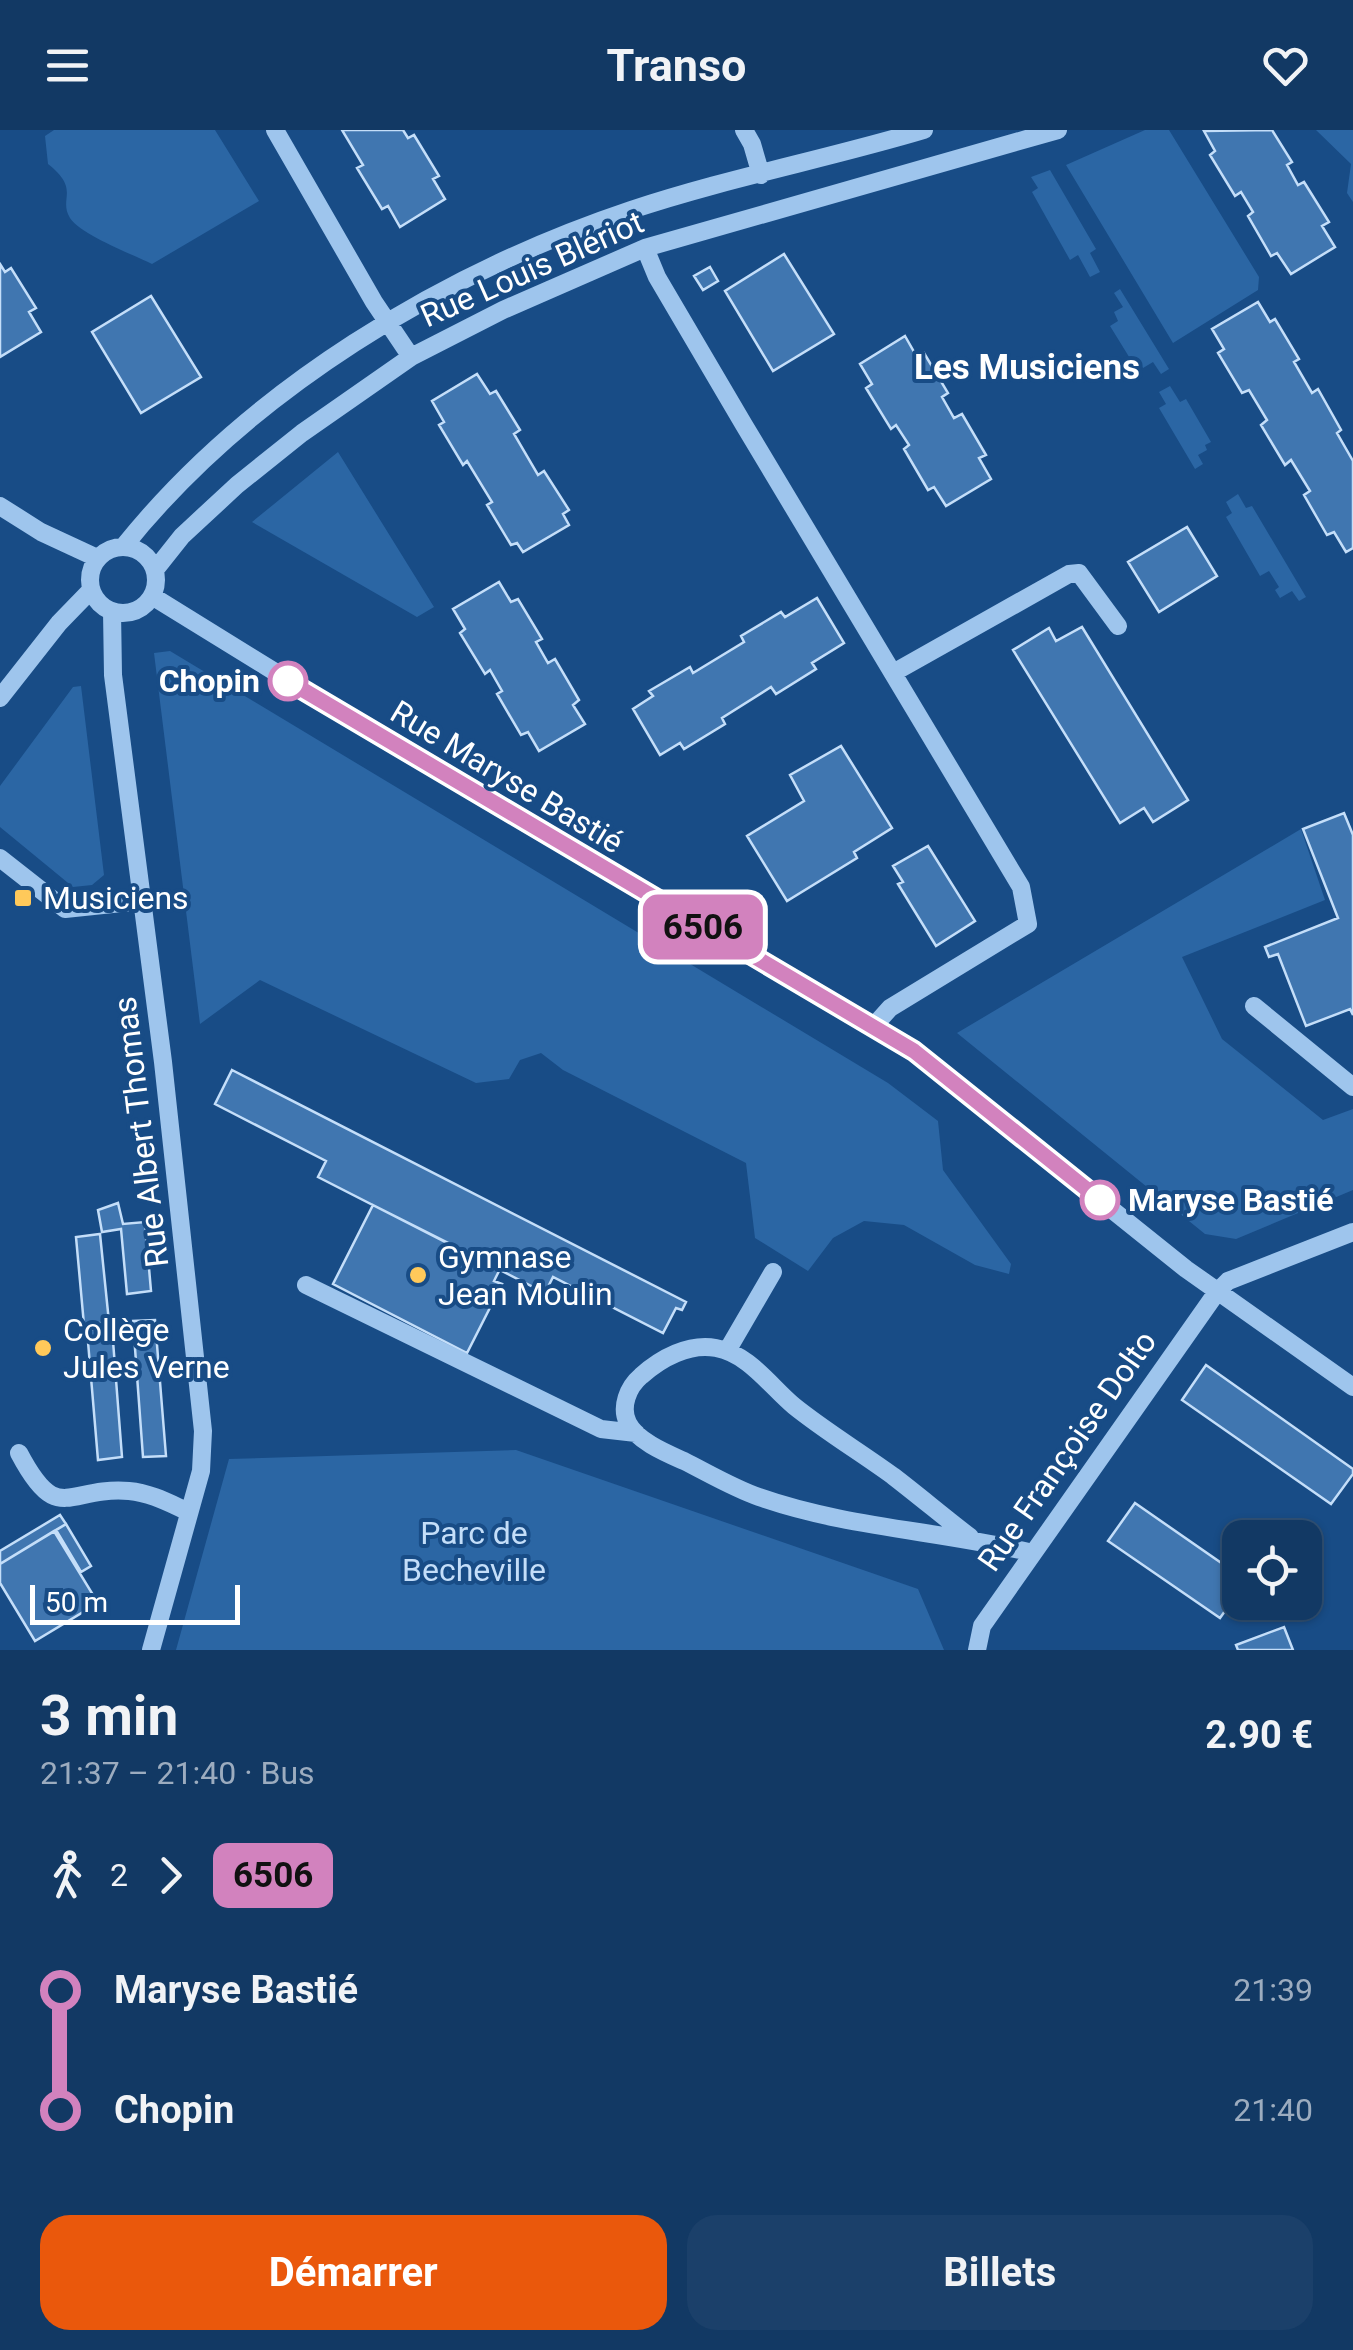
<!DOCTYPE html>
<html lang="fr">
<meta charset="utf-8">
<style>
:root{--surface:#123964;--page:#1b406a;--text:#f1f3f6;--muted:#9cacbf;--line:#315378;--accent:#ea580c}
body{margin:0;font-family:Roboto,sans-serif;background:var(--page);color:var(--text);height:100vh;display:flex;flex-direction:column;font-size:38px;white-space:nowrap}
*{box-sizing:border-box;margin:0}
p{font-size:32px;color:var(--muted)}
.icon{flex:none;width:55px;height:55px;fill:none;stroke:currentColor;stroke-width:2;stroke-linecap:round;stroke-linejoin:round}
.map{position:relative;height:1520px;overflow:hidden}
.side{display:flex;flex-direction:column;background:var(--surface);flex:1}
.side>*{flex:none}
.badge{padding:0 20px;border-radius:15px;font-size:35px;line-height:65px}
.buttons{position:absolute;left:1222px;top:1390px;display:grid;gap:20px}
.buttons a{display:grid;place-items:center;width:100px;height:100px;border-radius:20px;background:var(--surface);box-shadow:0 2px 8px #0004,0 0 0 2px var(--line);font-size:50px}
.scale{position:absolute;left:30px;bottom:25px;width:210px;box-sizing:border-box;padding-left:10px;border:5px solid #fff;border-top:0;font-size:28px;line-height:35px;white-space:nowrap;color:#fff;-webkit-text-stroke:8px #184c86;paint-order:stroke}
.map>.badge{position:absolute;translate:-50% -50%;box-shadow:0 0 0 5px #fff}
.legs{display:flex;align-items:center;gap:15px;height:110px;padding:0 40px;font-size:32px}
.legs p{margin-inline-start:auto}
.headline{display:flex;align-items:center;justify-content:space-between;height:170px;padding:0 40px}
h1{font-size:55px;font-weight:700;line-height:75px}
.action{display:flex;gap:20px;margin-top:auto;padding:20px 40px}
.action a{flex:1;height:115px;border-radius:30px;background:var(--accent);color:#fff;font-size:40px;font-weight:700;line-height:115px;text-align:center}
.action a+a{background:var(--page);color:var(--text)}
ul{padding:0 40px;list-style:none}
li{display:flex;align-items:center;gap:35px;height:120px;font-size:38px}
li i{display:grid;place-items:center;width:15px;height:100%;margin:0 12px;background:currentColor}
li i::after{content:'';width:25px;height:25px;margin:-12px;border:8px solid;border-radius:50%;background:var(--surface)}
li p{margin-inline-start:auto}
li:first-child i{background:linear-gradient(#0000 50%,currentColor 0)}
li:last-child i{background:linear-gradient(currentColor 50%,#0000 0)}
header{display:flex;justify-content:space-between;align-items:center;height:130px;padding:0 40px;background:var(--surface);font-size:45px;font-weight:700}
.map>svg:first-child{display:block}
.green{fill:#2b66a4}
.building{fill:#4076b0;stroke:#c4def9;stroke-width:2.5}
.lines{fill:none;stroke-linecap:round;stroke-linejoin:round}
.minor{stroke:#9ec5ed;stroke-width:18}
.line-1-casing{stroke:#fff;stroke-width:22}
.line-1{stroke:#d282be;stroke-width:15}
.stop-1-dot{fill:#fff;stroke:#d282be;stroke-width:5}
.poi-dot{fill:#ffc95a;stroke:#184c86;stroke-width:4}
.labels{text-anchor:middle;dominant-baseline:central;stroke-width:8;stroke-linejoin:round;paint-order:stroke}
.street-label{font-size:32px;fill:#fff;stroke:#184c86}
.stop-label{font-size:32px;font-weight:bold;fill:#fff;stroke:#184c86;text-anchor:end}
.poi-label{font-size:32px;fill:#fff;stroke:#184c86;text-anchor:start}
.park-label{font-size:32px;fill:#c4def9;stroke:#184c86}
.neighbourhood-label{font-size:35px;font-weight:bold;fill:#fff;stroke:#184c86}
</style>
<header><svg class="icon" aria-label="menu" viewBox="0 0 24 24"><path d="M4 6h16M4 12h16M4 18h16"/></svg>Transo<svg class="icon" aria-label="heart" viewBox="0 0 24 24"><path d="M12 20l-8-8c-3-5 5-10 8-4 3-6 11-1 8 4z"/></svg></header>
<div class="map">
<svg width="1353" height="1520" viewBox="0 0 1353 1520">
<rect width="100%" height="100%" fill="#184c86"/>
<path class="green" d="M 54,0 L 215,0 L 259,71 L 152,134 C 132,124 81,105 70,88 C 58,68 81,60 48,34 L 45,6 Z
M 1145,0 L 1169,0 L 1259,147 L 1258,160 L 1173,213 L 1066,35 Z
M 1316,0 L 1353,0 L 1353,72 L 1347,63 L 1351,34 Z
M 1050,40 L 1096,119 L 1090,123 L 1100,142 L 1090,147 L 1078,125 L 1070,130 L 1032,62 L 1038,58 L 1031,47 Z
M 1120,159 L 1169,239 L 1161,244 L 1153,232 L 1143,238 L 1136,227 L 1131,230 L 1110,196 L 1118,191 L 1114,182 L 1123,177 L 1114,163 Z
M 1170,256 L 1180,272 L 1186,269 L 1211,312 L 1205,315 L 1207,320 L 1198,325 L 1203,334 L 1195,339 L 1159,278 L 1166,274 L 1159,262 Z
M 338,322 L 434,477 L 417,487 L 252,392 Z
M 1238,364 L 1246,378 L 1252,376 L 1306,467 L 1299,471 L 1292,461 L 1280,468 L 1275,460 L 1279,457 L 1269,441 L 1260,446 L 1226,387 L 1232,383 L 1226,372 Z
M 170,521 L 888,953 L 938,991 L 943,1040 L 1011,1134 L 1009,1144 L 975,1135 L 904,1095 L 864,1091 L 833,1108 L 808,1141 L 755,1108 L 746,1033 L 563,940 L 541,923 L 520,930 L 509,949 L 476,953 L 260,850 L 200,894 L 154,523 Z
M 81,556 L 104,745 L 92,755 L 73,757 L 0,697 L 0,656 L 73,557 Z
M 1301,699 L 1325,770 L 1182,827 L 1222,909 L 1323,990 L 1353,979 L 1353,1060 L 1236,1109 L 1205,1104 L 957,903 Z
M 516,1320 L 918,1459 L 944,1520 L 176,1520 L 229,1329 Z"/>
<path class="building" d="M 342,0 L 403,0 L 408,8 L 414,5 L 439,46 L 433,49 L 445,69 L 400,97 L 388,76 L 382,79 L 357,38 L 363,35 Z
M 1272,0 L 1292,32 L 1287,35 L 1298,55 L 1304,52 L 1329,92 L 1322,96 L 1335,117 L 1291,144 L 1277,123 L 1271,126 L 1248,86 L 1253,82 L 1241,62 L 1235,66 L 1210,25 L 1215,21 L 1204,1 Z
M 784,124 L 834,204 L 773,241 L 725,161 Z
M 0,134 L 5,142 L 11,138 L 36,178 L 29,182 L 41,202 L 0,227 Z
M 710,137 L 718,151 L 703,160 L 694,146 Z
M 151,166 L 201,247 L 141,283 L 92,202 Z
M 1258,172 L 1270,192 L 1275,189 L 1299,229 L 1294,232 L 1312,263 L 1318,259 L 1341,300 L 1337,303 L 1353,331 L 1353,418 L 1346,422 L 1334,402 L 1327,405 L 1304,365 L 1310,361 L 1291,330 L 1285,335 L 1261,295 L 1267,290 L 1249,260 L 1242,263 L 1218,223 L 1224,219 L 1212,199 Z
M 905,206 L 917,227 L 924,223 L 948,263 L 942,267 L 954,288 L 962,284 L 986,325 L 979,328 L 991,349 L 946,376 L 934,357 L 928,360 L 904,319 L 909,315 L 896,295 L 891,299 L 866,258 L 872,254 L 860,234 Z
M 477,244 L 490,264 L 496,261 L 520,300 L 514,304 L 538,345 L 544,341 L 569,380 L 563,384 L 569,395 L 523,422 L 517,413 L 511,415 L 487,375 L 492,372 L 467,331 L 463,335 L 439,295 L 444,292 L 432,271 Z
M 1187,397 L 1217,446 L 1159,482 L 1128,432 Z
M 499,452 L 511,472 L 518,469 L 542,509 L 536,512 L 548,533 L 555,529 L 579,570 L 573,575 L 585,594 L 539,621 L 528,602 L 521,605 L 497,564 L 502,561 L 490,540 L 485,544 L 460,503 L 465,499 L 453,479 Z
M 817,468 L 844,513 L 812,533 L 816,539 L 776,564 L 771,557 L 722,588 L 725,594 L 684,619 L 680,613 L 660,625 L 633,579 L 653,566 L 649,561 L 690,537 L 693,543 L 744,512 L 741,506 L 781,482 L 785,487 Z
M 1082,497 L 1188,670 L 1153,692 L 1144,678 L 1120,693 L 1013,520 L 1049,498 L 1056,511 Z
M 841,616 L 892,698 L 854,722 L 857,728 L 787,771 L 747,706 L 804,671 L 790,645 Z
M 1344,683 L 1353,705 L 1353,885 L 1350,879 L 1306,896 L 1278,824 L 1269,827 L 1265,817 L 1338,788 L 1303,699 Z
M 928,716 L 975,791 L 936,816 L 898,754 L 903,752 L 893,736 Z
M 232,940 L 686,1172 L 682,1180 L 676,1178 L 663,1203 L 553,1147 L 545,1163 L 318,1047 L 326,1031 L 215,974 Z
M 118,1073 L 123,1094 L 145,1092 L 151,1161 L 127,1164 L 121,1099 L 102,1102 L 98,1080 Z
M 373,1075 L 500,1139 L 494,1151 L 502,1154 L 467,1223 L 333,1154 Z
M 100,1104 L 109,1192 L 84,1195 L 76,1107 Z
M 155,1190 L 166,1326 L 143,1327 L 133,1191 Z
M 112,1198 L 122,1327 L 98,1330 L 87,1200 Z
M 1206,1235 L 1353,1339 L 1353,1344 L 1331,1374 L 1182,1270 Z
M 1135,1373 L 1240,1446 L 1240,1460 L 1220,1488 L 1108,1411 Z
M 60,1385 L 66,1394 L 0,1434 L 0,1421 Z
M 66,1394 L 91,1436 L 81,1442 L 56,1400 Z
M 54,1401 L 98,1473 L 35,1511 L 0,1453 L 0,1434 Z
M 1284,1497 L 1293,1520 L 1238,1520 L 1236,1515 Z"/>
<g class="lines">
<path class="minor" d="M 275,0 L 374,172 L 411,227
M 744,0 L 752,14 L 761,45
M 645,118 L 657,147 L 744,295 L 1021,757 L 1028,794 L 890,878 L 873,897
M 0,376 L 41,402 L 97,428
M 124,416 C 249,260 443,143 631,80 C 727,48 827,29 924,0
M90 450a33 33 0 1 1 66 0a33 33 0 1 1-66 0Z
M 155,440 L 182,406 L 237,355 L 302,303 L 411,227 L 503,180 L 645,118 L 1058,0
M 152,466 L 382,608 L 914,921 L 1186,1139 L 1353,1257
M 112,481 L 113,545 L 163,932 L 203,1301 L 201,1341 L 151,1520
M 893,543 L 1069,444 L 1079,443 L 1118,496
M 0,568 L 59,493 L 91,460
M 0,728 L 65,779 L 141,771
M 1254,876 L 1353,957
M 306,1155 L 601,1299 L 636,1303
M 727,1221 L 773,1142
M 19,1323 C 58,1397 67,1356 129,1361 C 151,1363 169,1373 189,1382
M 970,1407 C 944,1387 919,1366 893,1346 C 860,1322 825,1301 794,1276 C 770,1256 749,1224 716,1218 C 689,1213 661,1228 641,1246 C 628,1257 620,1277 628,1293 C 637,1311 666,1323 684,1331 C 708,1343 733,1358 759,1367 C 847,1398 943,1401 1033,1423
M 977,1520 L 982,1496 L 1217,1162 L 1228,1151 L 1353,1102"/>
</g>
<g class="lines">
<g class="line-1-casing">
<path id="line-1" d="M 288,551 L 914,921 L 1100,1070"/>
</g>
<use href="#line-1" class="line-1"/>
</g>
<g class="stop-1-dot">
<circle cx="288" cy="551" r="18"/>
<circle cx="1100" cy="1070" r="18"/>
</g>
<g class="poi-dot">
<rect x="13" y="758" width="20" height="20" rx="5"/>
<circle cx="418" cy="1145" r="10"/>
<circle cx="43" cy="1218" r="10"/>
</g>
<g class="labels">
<g class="street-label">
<text transform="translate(532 139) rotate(-24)">Rue Louis Blériot</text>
<text transform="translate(507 647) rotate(31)">Rue Maryse Bastié</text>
<text transform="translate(141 1002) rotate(-97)">Rue Albert Thomas</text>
<text transform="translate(1067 1321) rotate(-55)">Rue Françoise Dolto</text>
</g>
<g class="stop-label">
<text x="260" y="551">Chopin</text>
<text x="1128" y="1070" text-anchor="start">Maryse Bastié</text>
</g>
<g class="poi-label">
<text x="43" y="768">Musiciens</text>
<text x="438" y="1127">Gymnase<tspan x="438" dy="37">Jean Moulin</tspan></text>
<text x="63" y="1200">Collège<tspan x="63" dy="37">Jules Verne</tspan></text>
</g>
<g class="park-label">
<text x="474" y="1403">Parc de<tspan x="474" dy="37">Becheville</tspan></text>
</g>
<g class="neighbourhood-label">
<text x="1027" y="237">Les Musiciens</text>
</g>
</g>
</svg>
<div class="buttons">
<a><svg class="icon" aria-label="locate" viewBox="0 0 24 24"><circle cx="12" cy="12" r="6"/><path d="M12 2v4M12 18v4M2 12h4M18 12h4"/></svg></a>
</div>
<div class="scale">50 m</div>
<b class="badge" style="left:703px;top:797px;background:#d282be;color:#111">6506</b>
</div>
<section class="side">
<div class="headline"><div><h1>3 min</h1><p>21:37 – 21:40 · Bus</p></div><b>2.90 €</b></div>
<div class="legs"><svg class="icon" aria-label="walk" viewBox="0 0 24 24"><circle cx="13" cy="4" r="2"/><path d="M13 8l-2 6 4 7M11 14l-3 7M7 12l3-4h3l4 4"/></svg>2<svg class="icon" aria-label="forward" viewBox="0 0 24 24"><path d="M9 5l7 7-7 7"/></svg><b class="badge" style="background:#d282be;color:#111">6506</b></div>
<ul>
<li><i style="color:#d282be"></i><b>Maryse Bastié</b><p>21:39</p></li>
<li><i style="color:#d282be"></i><b>Chopin</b><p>21:40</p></li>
</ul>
<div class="action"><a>Démarrer</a><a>Billets</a></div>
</section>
